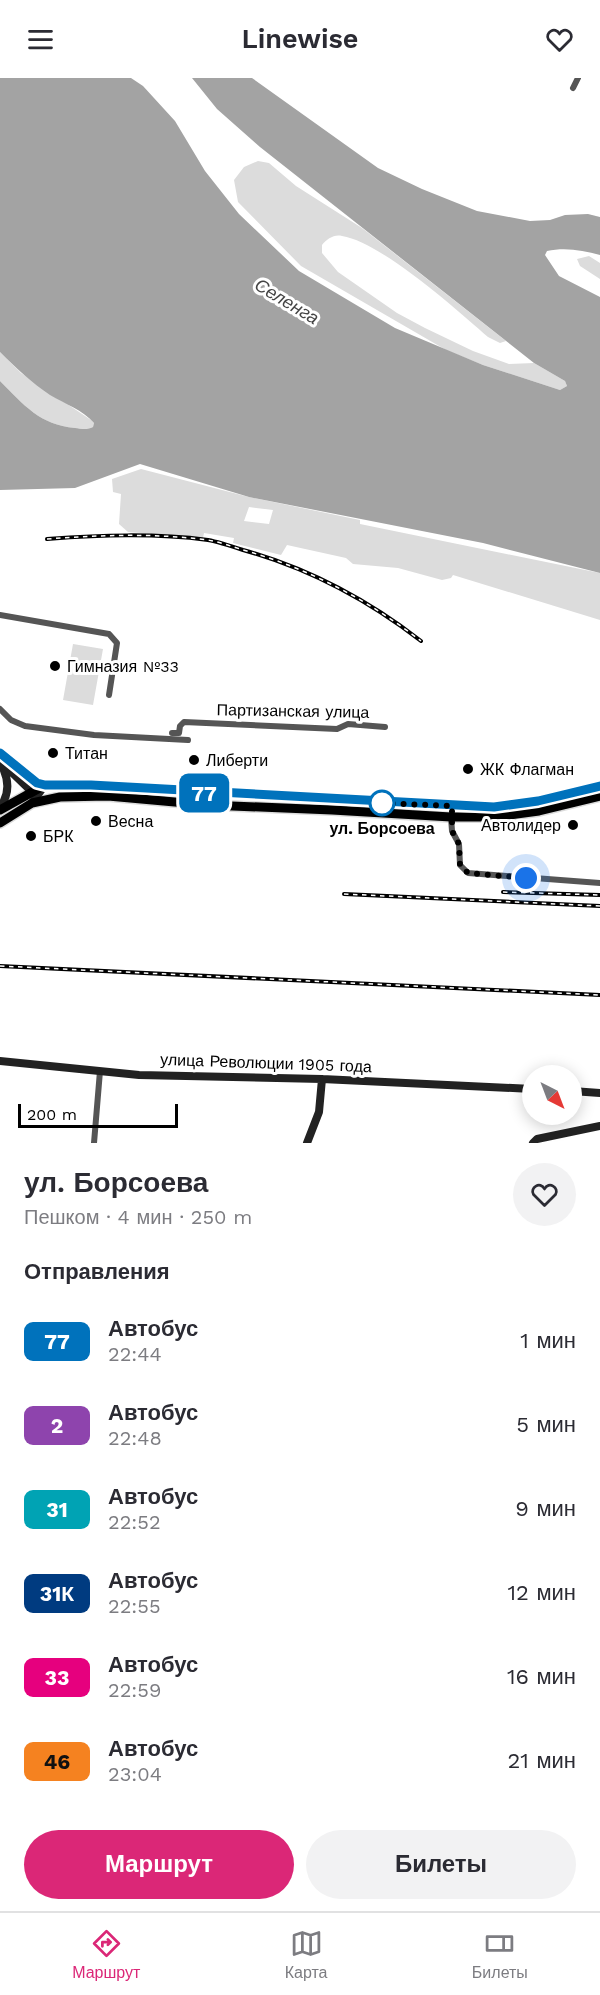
<!DOCTYPE html>
<html lang="ru">
<meta charset="utf-8">
<style>
:root{--surface:#fff;--page:#f2f2f3;--text:#2b2b33;--muted:#7c7c81;--line:#e1e1e2;--accent:#db2777}
body{margin:0;font-family:"Work Sans",sans-serif;background:var(--page);color:var(--text);height:100vh;display:flex;flex-direction:column;font-size:22px;white-space:nowrap}
*{box-sizing:border-box;margin:0}
p{font-size:20px;color:var(--muted)}
.icon{flex:none;width:33px;height:33px;fill:none;stroke:currentColor;stroke-width:2;stroke-linecap:round;stroke-linejoin:round}
.map{position:relative;height:1065px;overflow:hidden}
.details{display:flex;flex-direction:column;background:var(--surface);flex:1}
.details>*{flex:none}
.badge{padding:0 12px;border-radius:9px;font-size:21px;line-height:39px}
.needle{width:39px;rotate:138deg}
.controls{position:absolute;left:522px;top:987px;display:grid;gap:12px}
.controls a{display:grid;place-items:center;width:60px;height:60px;border-radius:50%;background:var(--surface);box-shadow:0 3px 15px #0003;font-size:30px}
.scale{position:absolute;left:18px;bottom:15px;width:160px;box-sizing:border-box;padding-left:6px;border:3px solid #000;border-top:0;font-size:16px;line-height:21px;white-space:nowrap;color:#000;-webkit-text-stroke:4px #fff;paint-order:stroke}
.you{position:absolute;width:30px;height:30px;margin:-15px;border:4px solid #fff;border-radius:50%;background:#1a73e8;box-shadow:0 0 0 9px #1a73e833}
.map>.badge{position:absolute;translate:-50% -50%;box-shadow:0 0 0 3px #fff}
h2{padding:0 24px;font-size:22px;line-height:54px}
.round{display:grid;place-items:center;flex:none;width:63px;height:63px;border-radius:32px;background:var(--page)}
.headline{display:flex;align-items:center;justify-content:space-between;height:102px;padding:0 24px}
h1{font-size:28px;font-weight:600;line-height:45px}
.button{display:flex;gap:12px;margin-top:auto;padding:12px 24px}
.button a{flex:1;height:69px;border-radius:36px;background:var(--accent);color:#fff;font-size:24px;font-weight:600;line-height:69px;text-align:center}
.button a+a{background:var(--page);color:var(--text)}
ul{padding:0;list-style:none}
li{display:flex;align-items:center;gap:18px;height:84px;padding:0 24px}
li div{flex:1}
li b{display:block;font-size:22px}
li em{font-style:normal}
li .badge{min-width:66px;font-weight:700;text-align:center}
header{display:flex;justify-content:space-between;align-items:center;height:78px;padding:0 24px;background:var(--surface);font-size:27px;font-weight:600}
.tabs{display:flex;justify-content:space-around;align-items:center;height:84px;border-top:2px solid var(--line);background:var(--surface);font-size:16px;color:var(--muted)}
.tabs a{display:grid;justify-items:center;gap:3px}
.tabs .on{color:var(--accent)}
.map>svg:first-child{display:block}
.green{fill:#dcdcdc;fill-rule:evenodd}
.water{fill:#a3a3a3}
.lines{fill:none;stroke-linecap:round;stroke-linejoin:round}
.primary-casing{stroke:#dbdbdb;stroke-width:12}
.street{stroke:#555;stroke-width:6}
.secondary{stroke:#222;stroke-width:8}
.primary{stroke:#000;stroke-width:9}
.rail-casing{stroke:#000;stroke-width:4}
.rail{stroke:#fff;stroke-width:1.5;stroke-dasharray:4.5;stroke-linecap:butt}
.line-casing{stroke:#fff;stroke-width:14}
.line{stroke:#0072bc;stroke-width:9}
.walk{stroke:#000;stroke-width:6;stroke-dasharray:0 10.8}
.poi-dot{fill:#000;stroke:#fff;stroke-width:2}
.stop-dot{fill:#fff;stroke:#0072bc;stroke-width:3}
.labels{text-anchor:middle;dominant-baseline:central;stroke-width:6;stroke-linejoin:round;paint-order:stroke}
.poi-label{font-size:16px;fill:#000;stroke:#fff;text-anchor:start}
.street-label{font-size:16px;fill:#000;stroke:#fff}
.stop-label{font-size:16px;font-weight:bold;fill:#000;stroke:#fff}
.water-label{font-size:18px;font-style:italic;fill:#444;stroke:#fff}
</style>
<header><svg class="icon" aria-label="menu" viewBox="0 0 24 24"><path d="M4 6h16M4 12h16M4 18h16"/></svg>Linewise<svg class="icon" aria-label="heart" viewBox="0 0 24 24"><path d="M12 20l-8-8c-3-5 5-10 8-4 3-6 11-1 8 4z"/></svg></header>
<div class="map">
<svg width="600" height="1065" viewBox="0 0 600 1065">
<rect width="100%" height="100%" fill="#fff"/>
<path class="green" d="M 258,83 L 269,85 L 296,108 L 362,150 L 506,263 L 500,265 L 488,259 C 457,232 381,164 342,158 C 334,156 327,161 322,167 L 322,175 L 338,194 L 397,235 L 425,250 L 473,273 L 509,286 L 534,285 L 565,303 L 567,308 L 560,312 L 483,287 L 446,272 L 301,188 L 238,124 L 234,102 L 244,89 Z
M 589,178 L 600,185 L 600,201 L 580,188 L 577,181 Z
M 0,274 L 21,295 L 91,342 L 94,345 L 93,349 C 87,352 82,351 75,350 C 40,347 24,327 0,303 Z
M 141,391 L 249,419 L 360,442 L 360,446 L 600,495 L 600,542 L 453,497 L 451,500 L 442,502 L 398,490 L 353,486 L 346,480 L 287,467 L 281,477 L 233,465 L 234,460 L 204,455 L 203,460 L 128,454 L 119,446 L 121,416 L 113,414 L 112,401 ZM 249,429 L 273,432 L 269,446 L 244,443 Z
M 73,566 L 103,571 L 93,627 L 63,622 Z
M 112,713 L 332,724 L 332,726 L 112,715 Z"/>
<path class="water" d="M 0,0 L 131,0 L 143,8 L 175,43 L 205,93 L 239,136 L 299,193 L 395,250 L 483,287 L 560,312 L 567,308 L 565,303 L 534,285 L 260,69 L 217,31 L 192,0 L 252,0 L 378,90 L 422,111 L 477,133 L 530,143 L 550,142 L 565,137 L 588,136 L 600,139 L 600,177 C 583,172 564,169 547,173 L 545,177 L 559,198 L 600,219 L 600,495 L 483,465 L 249,419 L 140,386 L 75,410 L 0,412 L 0,303 C 24,327 40,347 75,350 C 82,351 87,352 93,349 L 94,345 C 83,332 65,326 50,317 C 32,305 16,290 0,274 Z"/>
<g class="lines">
<g class="primary-casing">
<path id="primary" d="M 0,732 L 45,707 L 91,707 L 494,730 L 538,723 L 600,708
M 0,745 L 32,725 L 60,719 L 108,718 L 208,727 L 332,732 L 451,739 L 494,739 L 539,733 L 600,718"/>
</g>
<path class="street" d="M 573,10 L 578,0
M 0,537 L 109,556 L 117,565 L 109,617
M 0,631 L 11,642 L 25,648 L 94,657 L 188,662
M 172,655 L 179,655 L 180,648 L 184,644 L 337,651 L 348,646 L 385,649
M 451,739 L 452,753 L 459,766 L 460,787 L 468,795 L 600,805
M 94,1065 L 100,993"/>
<path class="secondary" d="M 0,675 L 31,701 L 45,707 L 32,725
M 0,683 L 32,714 L 38,715
M 0,729 C 10,716 9,702 2,688
M 0,983 L 139,997 L 322,1001 L 532,1011
M 572,1013 L 600,1015
M 307,1065 L 319,1034 L 322,1001
M 533,1065 L 537,1061 L 600,1048"/>
<use href="#primary" class="primary"/>
<g class="rail-casing">
<path id="rail" d="M 47,461 C 101,457 154,455 208,462 C 219,464 231,468 243,472 C 308,490 368,522 421,563
M 503,814 L 600,817
M 344,816 L 600,828
M 0,888 L 600,917"/>
</g>
<use href="#rail" class="rail"/>
</g>
<g class="lines">
<g class="line-casing">
<path id="line" d="M 0,675 L 37,705 L 45,707 L 91,707 L 494,729 L 538,723 L 600,708"/>
</g>
<use href="#line" class="line"/>
<path class="walk" d="M 382,725 L 452,728 L 452,753 L 459,766 L 460,787 L 468,795 L 526,800"/>
</g>
<g class="poi-dot">
<circle cx="55" cy="588" r="6"/>
<circle cx="53" cy="675" r="6"/>
<circle cx="194" cy="682" r="6"/>
<circle cx="468" cy="691" r="6"/>
<circle cx="96" cy="743" r="6"/>
<circle cx="573" cy="747" r="6"/>
<circle cx="31" cy="758" r="6"/>
</g>
<circle class="stop-dot" cx="382" cy="725" r="12"/>
<g class="labels">
<g class="poi-label">
<text x="67" y="588">Гимназия №33</text>
<text x="65" y="675">Титан</text>
<text x="206" y="682">Либерти</text>
<text x="480" y="691">ЖК Флагман</text>
<text x="108" y="743">Весна</text>
<text x="561" y="747" text-anchor="end">Автолидер</text>
<text x="43" y="758">БРК</text>
</g>
<g class="street-label">
<text transform="translate(293 633) rotate(1)">Партизанская улица</text>
<text transform="translate(266 985) rotate(2)">улица Революции 1905 года</text>
</g>
<g class="stop-label">
<text x="382" y="750">ул. Борсоева</text>
</g>
<g class="water-label">
<text transform="translate(287 223) rotate(31)">Селенга</text>
</g>
</g>
</svg>
<div class="controls">
<a><svg class="needle" viewBox="-14 -14 28 28"><path d="M0-13l5 13h-10z" fill="#e53935"/><path d="M0 13l5-13h-10z" fill="#7c7c81"/></svg></a>
</div>
<div class="scale">200 m</div>
<div class="you" style="left:526px;top:800px"></div>
<b class="badge" style="left:204px;top:715px;background:#0072bc;color:#fff">77</b>
</div>
<section class="details">
<div class="headline"><div><h1>ул. Борсоева</h1><p>Пешком · 4 мин · 250 m</p></div><a class="round"><svg class="icon" aria-label="heart" viewBox="0 0 24 24"><path d="M12 20l-8-8c-3-5 5-10 8-4 3-6 11-1 8 4z"/></svg></a></div>
<h2>Отправления</h2>
<ul>
<li><span class="badge" style="background:#0072bc;color:#fff">77</span><div><b>Автобус</b><p>22:44</p></div><em>1 мин</em></li>
<li><span class="badge" style="background:#8e44ad;color:#fff">2</span><div><b>Автобус</b><p>22:48</p></div><em>5 мин</em></li>
<li><span class="badge" style="background:#00a3b4;color:#fff">31</span><div><b>Автобус</b><p>22:52</p></div><em>9 мин</em></li>
<li><span class="badge" style="background:#003b80;color:#fff">31К</span><div><b>Автобус</b><p>22:55</p></div><em>12 мин</em></li>
<li><span class="badge" style="background:#e6007e;color:#fff">33</span><div><b>Автобус</b><p>22:59</p></div><em>16 мин</em></li>
<li><span class="badge" style="background:#f58220;color:#111">46</span><div><b>Автобус</b><p>23:04</p></div><em>21 мин</em></li>
</ul>
<div class="button"><a>Маршрут</a><a>Билеты</a></div>
</section>
<nav class="tabs">
<a class="on"><svg class="icon" aria-label="directions" viewBox="0 0 24 24"><path d="M12 3l9 9-9 9-9-9zM9 14v-3h6M13 9l2 2-2 2"/></svg>Маршрут</a>
<a><svg class="icon" aria-label="map" viewBox="0 0 24 24"><path d="M3 6l6-2 6 2 6-2v14l-6 2-6-2-6 2zM9 4v14M15 6v14"/></svg>Карта</a>
<a><svg class="icon" aria-label="tickets" viewBox="0 0 24 24"><path d="M3 7h18v10H3zM15 7v10"/></svg>Билеты</a>
</nav>
